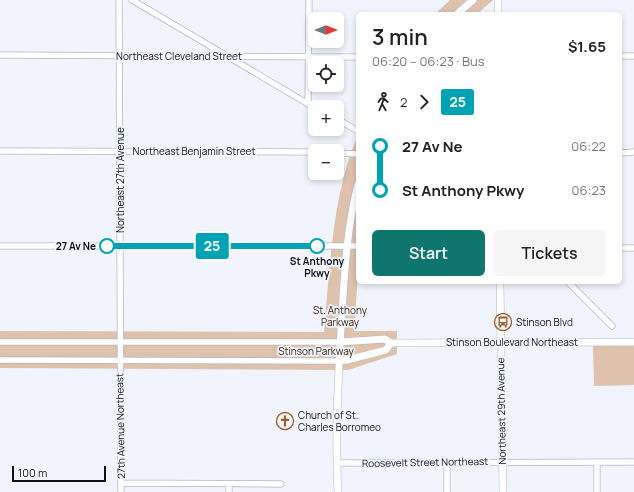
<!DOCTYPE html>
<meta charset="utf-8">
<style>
:root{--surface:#fff;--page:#f6f6f6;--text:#202124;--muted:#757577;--accent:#0f766e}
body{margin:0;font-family:Manrope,sans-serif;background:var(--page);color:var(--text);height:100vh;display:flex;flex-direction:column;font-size:15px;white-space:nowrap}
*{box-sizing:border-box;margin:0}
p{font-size:13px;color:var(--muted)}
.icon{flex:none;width:22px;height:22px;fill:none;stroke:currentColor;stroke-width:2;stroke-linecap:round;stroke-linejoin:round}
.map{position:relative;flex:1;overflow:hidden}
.side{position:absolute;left:356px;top:12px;width:266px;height:272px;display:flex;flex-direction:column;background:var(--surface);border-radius:6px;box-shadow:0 2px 6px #0003}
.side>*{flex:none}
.badge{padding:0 8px;border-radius:3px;font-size:14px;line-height:26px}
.needle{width:26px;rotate:90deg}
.buttons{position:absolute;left:308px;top:12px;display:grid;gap:8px}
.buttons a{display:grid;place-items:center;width:36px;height:36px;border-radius:6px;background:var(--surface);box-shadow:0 2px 6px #0003;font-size:20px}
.scale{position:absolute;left:12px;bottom:10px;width:94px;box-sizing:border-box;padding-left:4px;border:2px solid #0e1116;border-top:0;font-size:11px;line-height:14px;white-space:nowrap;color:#0e1116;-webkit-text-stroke:3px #f1f4fc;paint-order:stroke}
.map>.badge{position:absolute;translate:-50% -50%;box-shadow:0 0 0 2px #fff}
.legs{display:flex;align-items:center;gap:6px;height:44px;padding:0 16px;font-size:13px}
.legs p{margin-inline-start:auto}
.summary{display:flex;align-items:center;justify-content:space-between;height:68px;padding:0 16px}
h1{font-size:22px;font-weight:600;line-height:30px}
.primary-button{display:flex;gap:8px;margin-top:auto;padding:8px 16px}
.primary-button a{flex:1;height:46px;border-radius:6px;background:var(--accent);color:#fff;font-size:16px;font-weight:600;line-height:46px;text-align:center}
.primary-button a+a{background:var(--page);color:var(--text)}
ul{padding:0 16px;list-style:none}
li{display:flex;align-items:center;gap:14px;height:44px;font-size:15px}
li i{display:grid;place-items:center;width:6px;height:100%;margin:0 5px;background:currentColor}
li i::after{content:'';width:10px;height:10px;margin:-5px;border:3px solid;border-radius:50%;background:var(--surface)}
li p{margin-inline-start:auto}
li:first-child i{background:linear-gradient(#0000 50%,currentColor 0)}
li:last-child i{background:linear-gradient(currentColor 50%,#0000 0)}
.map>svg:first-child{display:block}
.green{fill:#dec2ac}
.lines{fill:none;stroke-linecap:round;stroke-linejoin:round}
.minor-casing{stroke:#aeb6c7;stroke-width:7}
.tertiary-casing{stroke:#aeb6c7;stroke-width:8}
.minor{stroke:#fff;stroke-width:5.5}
.tertiary{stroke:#fff;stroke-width:7}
.line-1-casing{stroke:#fff;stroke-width:9}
.line-1{stroke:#00a3b4;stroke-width:6}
.stop-1-dot{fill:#fff;stroke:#00a3b4;stroke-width:2}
.labels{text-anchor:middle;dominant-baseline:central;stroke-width:3.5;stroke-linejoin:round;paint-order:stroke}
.street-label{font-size:10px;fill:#0e1116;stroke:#f1f4fc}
.stop-label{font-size:10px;font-weight:bold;fill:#0e1116;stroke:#f1f4fc;text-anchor:end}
.park-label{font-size:10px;fill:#402206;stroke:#f1f4fc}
.poi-label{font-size:10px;fill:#0e1116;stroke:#f1f4fc;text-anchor:start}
</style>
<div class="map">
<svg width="634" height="492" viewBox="0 0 634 492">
<rect width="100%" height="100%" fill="#f1f4fc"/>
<path class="green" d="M 450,0 L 493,0 L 477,14 L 435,14 Z
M 358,135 L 358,275 L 354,331 L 397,331 L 397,354 L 348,370 L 0,368 L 0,331 L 324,332 C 330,268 332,194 358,135 Z
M 593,346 L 634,346 L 634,385 L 594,386 Z"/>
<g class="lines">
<g class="minor-casing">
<path id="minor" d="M 119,0 L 121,492
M 132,0 L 315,108
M 0,55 L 358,57
M 620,56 L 634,56
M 308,104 L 309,0
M 337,119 L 358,131
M 0,151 L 315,152
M 337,153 L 358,154
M 620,153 L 634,152
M 0,246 L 358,246
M 620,248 L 634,248
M 568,282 L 612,326
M 0,342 L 340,342
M 0,360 L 338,361
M 447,462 L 447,492
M 597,462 L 597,492
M 337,463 L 634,462
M 121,483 L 281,484
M 229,484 L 229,492"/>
</g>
<g class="tertiary-casing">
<path id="tertiary" d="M 498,0 L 498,14
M 457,14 L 473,0
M 500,282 L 503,492
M 340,342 L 385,339 L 391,343 L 634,342
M 338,361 L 347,360 L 386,350 L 391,343
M 338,492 C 335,437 338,383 341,329 C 344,281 346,231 358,184"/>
</g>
<use href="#minor" class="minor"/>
<use href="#tertiary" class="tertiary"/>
</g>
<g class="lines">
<g class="line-1-casing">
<path id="line-1" d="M 107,246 L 317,246"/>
</g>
<use href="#line-1" class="line-1"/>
</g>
<defs>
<g id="bus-ring" transform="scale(0.9)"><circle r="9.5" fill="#f1f4fc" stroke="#9c5f24" stroke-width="1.5"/><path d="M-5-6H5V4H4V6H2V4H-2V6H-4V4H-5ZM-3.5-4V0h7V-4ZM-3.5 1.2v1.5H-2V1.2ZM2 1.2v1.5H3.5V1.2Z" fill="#9c5f24"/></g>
<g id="church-ring" transform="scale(0.9)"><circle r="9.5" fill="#f1f4fc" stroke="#9c5f24" stroke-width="1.5"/><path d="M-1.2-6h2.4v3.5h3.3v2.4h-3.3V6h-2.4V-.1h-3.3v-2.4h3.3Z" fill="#9c5f24"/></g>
</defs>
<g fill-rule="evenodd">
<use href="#bus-ring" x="503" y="322"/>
<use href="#church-ring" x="285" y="421"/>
</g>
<g class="stop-1-dot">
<circle cx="107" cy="246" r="7"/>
<circle cx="317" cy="246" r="7"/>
</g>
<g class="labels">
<g class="street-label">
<text x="179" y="56">Northeast Cleveland Street</text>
<text x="194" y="151">Northeast Benjamin Street</text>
<text transform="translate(120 180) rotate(-90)">Northeast 27th Avenue</text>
<text x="512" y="342">Stinson Boulevard Northeast</text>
<text transform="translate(501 411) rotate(-91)">Northeast 29th Avenue</text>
<text transform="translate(120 426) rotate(-91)">27th Avenue Northeast</text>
<text transform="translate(425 462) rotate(-1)">Roosevelt Street Northeast</text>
</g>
<g class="stop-label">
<text x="96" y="246">27 Av Ne</text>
<text x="317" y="261" text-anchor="middle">St Anthony<tspan x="317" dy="12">Pkwy</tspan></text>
</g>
<g class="park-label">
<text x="340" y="310">St. Anthony<tspan x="340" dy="12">Parkway</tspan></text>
<text x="316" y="351">Stinson Parkway</text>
</g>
<g class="poi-label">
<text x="516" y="322">Stinson Blvd</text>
<text x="298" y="415">Church of St.<tspan x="298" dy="12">Charles Borromeo</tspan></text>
</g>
</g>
</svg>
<div class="buttons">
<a><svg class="needle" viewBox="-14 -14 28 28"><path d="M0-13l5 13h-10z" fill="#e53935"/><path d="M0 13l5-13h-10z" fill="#757577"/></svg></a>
<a><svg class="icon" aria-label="locate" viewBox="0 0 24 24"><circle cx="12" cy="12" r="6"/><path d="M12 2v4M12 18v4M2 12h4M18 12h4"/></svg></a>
<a>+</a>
<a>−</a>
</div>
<div class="scale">100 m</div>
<b class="badge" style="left:212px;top:246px;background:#00a3b4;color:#fff">25</b>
<section class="side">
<div class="summary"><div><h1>3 min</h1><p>06:20 – 06:23 · Bus</p></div><b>$1.65</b></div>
<div class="legs"><svg class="icon" aria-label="walk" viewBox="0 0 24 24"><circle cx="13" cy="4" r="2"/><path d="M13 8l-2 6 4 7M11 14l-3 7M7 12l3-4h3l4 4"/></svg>2<svg class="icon" aria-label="forward" viewBox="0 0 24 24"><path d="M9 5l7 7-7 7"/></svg><b class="badge" style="background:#00a3b4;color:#fff">25</b></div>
<ul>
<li><i style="color:#00a3b4"></i><b>27 Av Ne</b><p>06:22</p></li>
<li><i style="color:#00a3b4"></i><b>St Anthony Pkwy</b><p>06:23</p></li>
</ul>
<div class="primary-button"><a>Start</a><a>Tickets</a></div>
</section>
</div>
